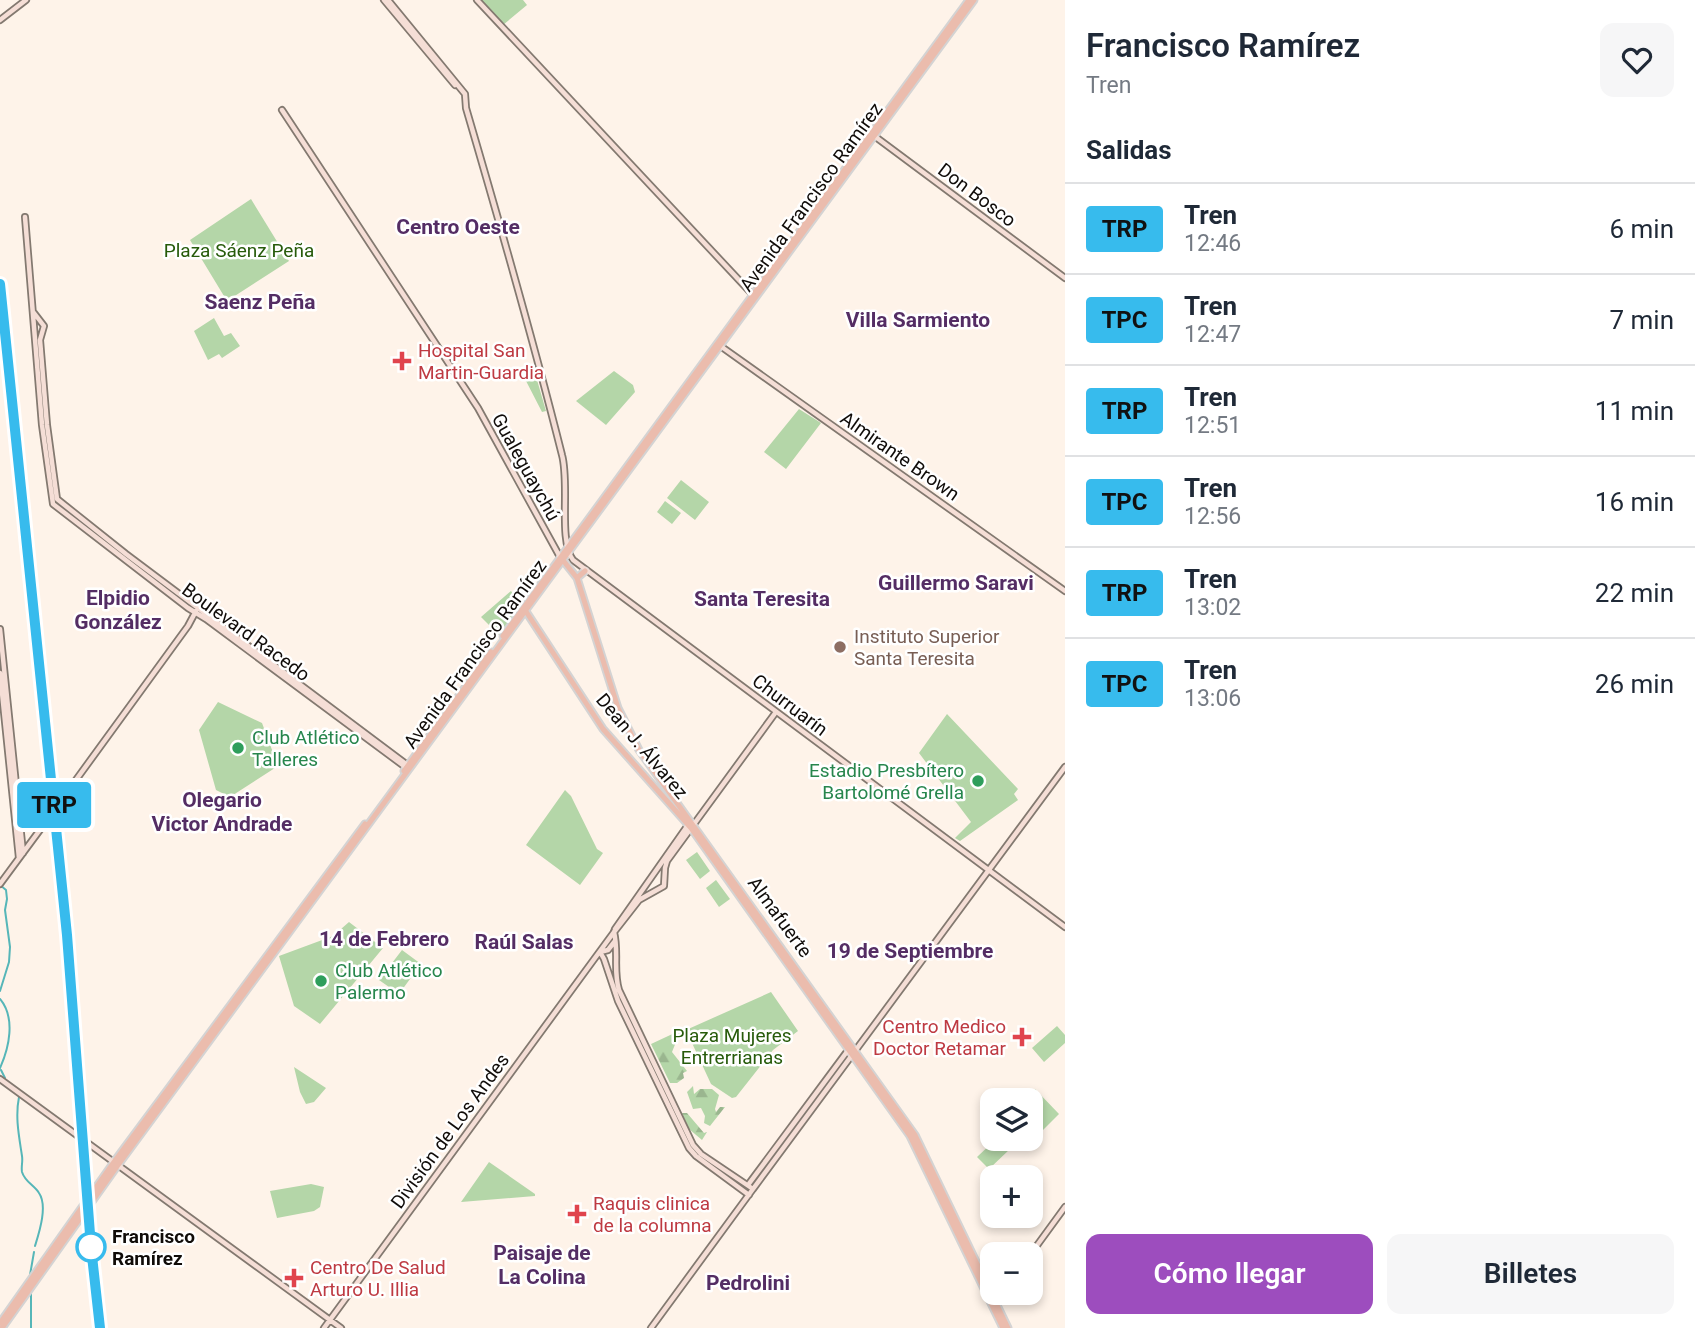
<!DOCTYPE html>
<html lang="es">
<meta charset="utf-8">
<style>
:root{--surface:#fff;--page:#f6f6f7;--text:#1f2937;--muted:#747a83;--line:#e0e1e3;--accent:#9d4dbe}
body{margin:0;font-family:Roboto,sans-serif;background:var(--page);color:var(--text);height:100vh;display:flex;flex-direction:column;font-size:26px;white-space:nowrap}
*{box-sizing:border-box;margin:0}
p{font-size:23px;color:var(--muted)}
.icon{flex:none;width:38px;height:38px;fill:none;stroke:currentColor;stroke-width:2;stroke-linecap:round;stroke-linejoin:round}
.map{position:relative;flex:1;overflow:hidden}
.details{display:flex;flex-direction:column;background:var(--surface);width:630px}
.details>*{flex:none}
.badge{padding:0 14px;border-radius:5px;font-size:24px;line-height:46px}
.buttons{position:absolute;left:980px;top:1088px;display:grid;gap:14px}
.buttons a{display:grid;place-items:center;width:63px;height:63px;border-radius:14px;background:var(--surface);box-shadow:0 4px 10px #0003;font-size:35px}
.map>.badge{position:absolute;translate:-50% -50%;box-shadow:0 0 0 4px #fff}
h2{padding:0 21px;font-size:26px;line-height:63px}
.round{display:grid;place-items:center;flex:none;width:74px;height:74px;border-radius:14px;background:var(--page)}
.summary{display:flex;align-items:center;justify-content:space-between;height:119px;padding:0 21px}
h1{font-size:33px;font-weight:600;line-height:52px}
.primary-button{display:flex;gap:14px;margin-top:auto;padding:14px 21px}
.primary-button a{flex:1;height:80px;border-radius:14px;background:var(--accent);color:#fff;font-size:28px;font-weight:600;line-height:80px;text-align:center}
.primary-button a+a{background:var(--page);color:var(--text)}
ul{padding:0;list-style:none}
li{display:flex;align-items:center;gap:21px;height:91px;padding:0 21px;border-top:2px solid var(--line)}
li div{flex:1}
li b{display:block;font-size:26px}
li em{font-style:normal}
li .badge{min-width:77px;font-weight:700;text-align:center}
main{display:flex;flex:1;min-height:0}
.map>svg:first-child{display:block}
.green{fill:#b4d6a8}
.forest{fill:url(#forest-firs)}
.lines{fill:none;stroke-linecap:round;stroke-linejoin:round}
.stream{stroke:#56b6b8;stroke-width:2}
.secondary-casing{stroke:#837970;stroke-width:8}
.primary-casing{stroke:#d4d3d3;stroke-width:9}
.secondary{stroke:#f5ded6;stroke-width:4.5}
.primary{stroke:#ebbcad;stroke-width:5}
.rail-casing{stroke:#312c28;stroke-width:4.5}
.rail{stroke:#fff;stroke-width:2;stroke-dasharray:5;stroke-linecap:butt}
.secondary-bridge-casing{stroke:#837970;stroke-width:8;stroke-linecap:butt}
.secondary-bridge{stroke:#f5ded6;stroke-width:4.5}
.line-casing{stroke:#fff;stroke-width:16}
.line{stroke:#37bbed;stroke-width:10}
.health-dot{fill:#e0444e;stroke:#fff;stroke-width:2.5}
.education-dot{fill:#8d6e63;stroke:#fff;stroke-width:2.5}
.leisure-dot{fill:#2e9e5b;stroke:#fff;stroke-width:2.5}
.stop-dot{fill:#fff;stroke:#37bbed;stroke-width:3.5}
.labels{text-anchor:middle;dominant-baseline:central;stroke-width:5;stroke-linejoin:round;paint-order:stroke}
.street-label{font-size:19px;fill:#100c09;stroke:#fff}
.park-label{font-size:19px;fill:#275b0b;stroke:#fff}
.health-label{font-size:19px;fill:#be3a42;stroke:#fff;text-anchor:start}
.education-label{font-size:19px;fill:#785e54;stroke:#fff;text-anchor:start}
.leisure-label{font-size:19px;fill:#27864d;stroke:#fff;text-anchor:start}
.stop-label{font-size:19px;font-weight:bold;fill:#100c09;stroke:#fff;text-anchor:start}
.neighbourhood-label{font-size:21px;font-weight:bold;fill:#542d64;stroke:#fff}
</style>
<main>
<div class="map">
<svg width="1065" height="1328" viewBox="0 0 1065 1328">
<defs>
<pattern id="forest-firs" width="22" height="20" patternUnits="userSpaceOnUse" patternTransform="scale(1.75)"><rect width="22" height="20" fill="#b4d6a8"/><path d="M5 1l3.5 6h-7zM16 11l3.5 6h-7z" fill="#9ab68f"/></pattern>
</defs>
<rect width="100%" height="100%" fill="#fef3e9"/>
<path class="green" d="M 479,0 L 523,0 L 527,5 L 503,25 Z
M 251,199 L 289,261 L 227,301 L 190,240 Z
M 214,318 L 224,336 L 231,333 L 240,346 L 222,358 L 219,354 L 208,360 L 194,331 Z
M 614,371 L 633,385 L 635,392 L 606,425 L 576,401 Z
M 535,373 L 546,411 L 542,412 L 525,379 Z
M 799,409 L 821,423 L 786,469 L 764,452 Z
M 681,480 L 709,502 L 695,520 L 667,498 Z
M 665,501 L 681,513 L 672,524 L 657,512 Z
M 511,591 L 523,608 L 502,638 L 481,617 Z
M 218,702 L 262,723 L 278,766 L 230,797 L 216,790 L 199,730 Z
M 947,714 L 1018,789 L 1014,794 L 1018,800 L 960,841 L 955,838 L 971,822 L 919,753 Z
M 565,790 L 571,796 L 597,849 L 603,853 L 580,885 L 526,845 Z
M 697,852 L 710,871 L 700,879 L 686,860 Z
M 716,880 L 730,899 L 719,907 L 706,888 Z
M 349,922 L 383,948 L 320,1024 L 294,1006 L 279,956 L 333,936 Z
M 402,950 L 421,964 L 399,994 L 379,980 Z
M 771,992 L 798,1031 L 773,1050 L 736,1097 L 732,1098 L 711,1084 L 686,1030 Z
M 1057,1026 L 1065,1035 L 1065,1043 L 1044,1062 L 1032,1048 Z
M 294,1067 L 326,1088 L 314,1102 L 306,1104 L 300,1092 Z
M 1035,1089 L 1059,1114 L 1026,1147 L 1018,1139 L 1031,1139 L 1031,1101 L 1023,1101 Z
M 996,1139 L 1001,1139 L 1010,1149 L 989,1169 L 977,1157 Z
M 489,1162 L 535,1194 L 535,1196 L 461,1202 Z
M 311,1184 L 324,1187 L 320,1207 L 314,1211 L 277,1218 L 270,1191 Z"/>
<path class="forest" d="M 762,1026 L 767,1027 L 766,1032 L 739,1048 L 739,1054 L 751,1074 L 744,1078 L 740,1086 L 737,1083 L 737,1078 L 745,1071 L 734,1053 L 736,1046 Z
M 681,1030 L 682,1033 L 674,1038 L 676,1042 L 672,1052 L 687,1071 L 683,1073 L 684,1078 L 677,1083 L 670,1083 L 651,1044 Z
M 693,1086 L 694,1094 L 700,1089 L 712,1089 L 719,1095 L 715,1109 L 716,1112 L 720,1107 L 725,1107 L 710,1126 L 704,1123 L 705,1116 L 701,1108 L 693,1109 L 687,1092 Z
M 682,1113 L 687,1113 L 704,1133 L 707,1132 L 702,1140 L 689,1129 Z"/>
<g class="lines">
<path class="stream" d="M 0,885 L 6,890 L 7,899 L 5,910 L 10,947 L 9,962 L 0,991
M 0,999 C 16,1018 9,1048 0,1068
M 1,1070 L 5,1078
M 19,1097 C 15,1117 19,1136 22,1156 C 23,1162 21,1166 22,1172 C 25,1182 34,1185 39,1193 C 48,1206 39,1233 35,1246
M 30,1275 L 34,1252
M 31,1291 L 31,1328"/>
<g class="secondary-casing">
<path id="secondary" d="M 384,0 L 455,85
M 388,0 L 465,94 L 466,108 C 500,224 533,339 562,455 C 570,484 558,540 573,560 L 1065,927
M 477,0 L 753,295
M 0,20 L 26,0
M 282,110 L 478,408 L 560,557
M 873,135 L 1065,278
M 25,217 L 42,425 L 53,504 L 188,608 L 206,619 L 408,769
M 34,313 L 44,326 L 40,340 L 47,425 L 57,499 L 126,554 L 410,767
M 719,345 L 1065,591
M 0,629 L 23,853
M 0,673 L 19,858
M 57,806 L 188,626 L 196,611
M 0,884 L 48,819
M 615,929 L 688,825
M 614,932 C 619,952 613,971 619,990 L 693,1145 L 701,1154 L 753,1189 L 651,1328
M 600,952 L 604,959 L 618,1001 L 689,1148 L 696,1156 L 749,1195
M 600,952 L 608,950 L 615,941
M 0,1079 L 341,1328
M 748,1185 L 846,1053 L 852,1050
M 753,1189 L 1065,767
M 1030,1255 L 1065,1207
M 995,1301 L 1001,1293
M 324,1328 L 614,932 L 639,900 L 664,886 L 665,868 L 667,861 L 776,712"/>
</g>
<g class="primary-casing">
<path id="primary" d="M 562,559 L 577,578 L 618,708 L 639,750 L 915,1135 L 1008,1328
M 577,578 L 585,571
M 525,610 L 603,729 L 691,828 L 910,1136 L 1003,1328
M 503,636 L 969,0
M 404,771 L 491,652
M 0,1323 L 114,1162 L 365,824
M 2,1328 L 118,1165 L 974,0"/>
</g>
<use href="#secondary" class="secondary"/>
<use href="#primary" class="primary"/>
<g class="rail-casing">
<path id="rail" d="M 0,284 L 69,960 L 93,1267 L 100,1328"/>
</g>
<use href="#rail" class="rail"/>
<g class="secondary-bridge-casing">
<path id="secondary-bridge" d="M 48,819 L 57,806"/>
</g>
<use href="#secondary-bridge" class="secondary-bridge"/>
</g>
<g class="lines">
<g class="line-casing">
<path id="line" d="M 0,284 L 67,935 L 91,1247 L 100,1328"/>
</g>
<use href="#line" class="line"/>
</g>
<g class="health-dot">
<path d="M398.5 350.5h7v7h7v7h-7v7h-7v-7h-7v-7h7z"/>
<path d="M1018.5 1026.5h7v7h7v7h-7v7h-7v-7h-7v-7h7z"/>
<path d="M573.5 1203.5h7v7h7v7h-7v7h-7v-7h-7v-7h7z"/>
<path d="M290.5 1267.5h7v7h7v7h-7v7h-7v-7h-7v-7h7z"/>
</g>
<circle class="education-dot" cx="840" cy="647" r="7"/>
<g class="leisure-dot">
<circle cx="238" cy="748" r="7"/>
<circle cx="978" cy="781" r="7"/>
<circle cx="321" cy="981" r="7"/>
</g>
<circle class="stop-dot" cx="91" cy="1247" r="14"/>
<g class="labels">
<g class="street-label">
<text transform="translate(977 195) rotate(37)">Don Bosco</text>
<text transform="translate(811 197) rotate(-54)">Avenida Francisco Ramírez</text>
<text transform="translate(900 456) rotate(35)">Almirante Brown</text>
<text transform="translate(526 467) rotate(61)">Gualeguaychú</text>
<text transform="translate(246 632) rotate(36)">Boulevard Racedo</text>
<text transform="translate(475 654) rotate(-54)">Avenida Francisco Ramírez</text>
<text transform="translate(790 705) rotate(37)">Churruarín</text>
<text transform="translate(642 746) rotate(50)">Dean J. Álvarez</text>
<text transform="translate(780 917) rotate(54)">Almafuerte</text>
<text transform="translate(450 1131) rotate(-54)">División de Los Andes</text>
</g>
<g class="park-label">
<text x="239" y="250">Plaza Sáenz Peña</text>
<text x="732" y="1035">Plaza Mujeres<tspan x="732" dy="22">Entrerrianas</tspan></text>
</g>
<g class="health-label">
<text x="418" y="350">Hospital San<tspan x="418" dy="22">Martin-Guardia</tspan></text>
<text x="1006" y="1026" text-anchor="end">Centro Medico<tspan x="1006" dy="22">Doctor Retamar</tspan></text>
<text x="593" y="1203">Raquis clinica<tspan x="593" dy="22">de la columna</tspan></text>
<text x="310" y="1267">Centro De Salud<tspan x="310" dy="22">Arturo U. Illia</tspan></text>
</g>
<g class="education-label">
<text x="854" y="636">Instituto Superior<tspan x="854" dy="22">Santa Teresita</tspan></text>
</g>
<g class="leisure-label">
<text x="252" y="737">Club Atlético<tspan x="252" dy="22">Talleres</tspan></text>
<text x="964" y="770" text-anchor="end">Estadio Presbítero<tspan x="964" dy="22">Bartolomé Grella</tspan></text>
<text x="335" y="970">Club Atlético<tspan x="335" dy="22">Palermo</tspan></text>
</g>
<g class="stop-label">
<text x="112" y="1236">Francisco<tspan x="112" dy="22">Ramírez</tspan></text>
</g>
<g class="neighbourhood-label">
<text x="458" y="227">Centro Oeste</text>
<text x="260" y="302">Saenz Peña</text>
<text x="918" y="320">Villa Sarmiento</text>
<text x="956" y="583">Guillermo Saravi</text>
<text x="118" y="598">Elpidio<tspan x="118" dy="24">González</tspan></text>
<text x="762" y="599">Santa Teresita</text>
<text x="222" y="800">Olegario<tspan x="222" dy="24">Victor Andrade</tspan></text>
<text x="384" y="939">14 de Febrero</text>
<text x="524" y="942">Raúl Salas</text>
<text x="910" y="951">19 de Septiembre</text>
<text x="542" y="1253">Paisaje de<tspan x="542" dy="24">La Colina</tspan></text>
<text x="748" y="1283">Pedrolini</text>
</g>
</g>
</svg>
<div class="buttons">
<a><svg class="icon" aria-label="layers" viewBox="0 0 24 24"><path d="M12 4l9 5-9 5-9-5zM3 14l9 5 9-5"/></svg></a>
<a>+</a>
<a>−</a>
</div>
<b class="badge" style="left:54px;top:805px;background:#37bbed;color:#111">TRP</b>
</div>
<section class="details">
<div class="summary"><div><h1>Francisco Ramírez</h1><p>Tren</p></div><a class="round"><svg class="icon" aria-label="heart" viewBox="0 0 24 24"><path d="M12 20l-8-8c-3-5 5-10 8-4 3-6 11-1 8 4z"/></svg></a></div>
<h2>Salidas</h2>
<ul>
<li><span class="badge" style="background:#37bbed;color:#111">TRP</span><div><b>Tren</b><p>12:46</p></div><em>6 min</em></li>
<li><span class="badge" style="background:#37bbed;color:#111">TPC</span><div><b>Tren</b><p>12:47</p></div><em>7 min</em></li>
<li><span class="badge" style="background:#37bbed;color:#111">TRP</span><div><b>Tren</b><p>12:51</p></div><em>11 min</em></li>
<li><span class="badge" style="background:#37bbed;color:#111">TPC</span><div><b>Tren</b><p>12:56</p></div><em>16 min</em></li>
<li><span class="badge" style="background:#37bbed;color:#111">TRP</span><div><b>Tren</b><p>13:02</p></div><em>22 min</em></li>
<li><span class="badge" style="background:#37bbed;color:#111">TPC</span><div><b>Tren</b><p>13:06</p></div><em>26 min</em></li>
</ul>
<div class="primary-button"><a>Cómo llegar</a><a>Billetes</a></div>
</section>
</main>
